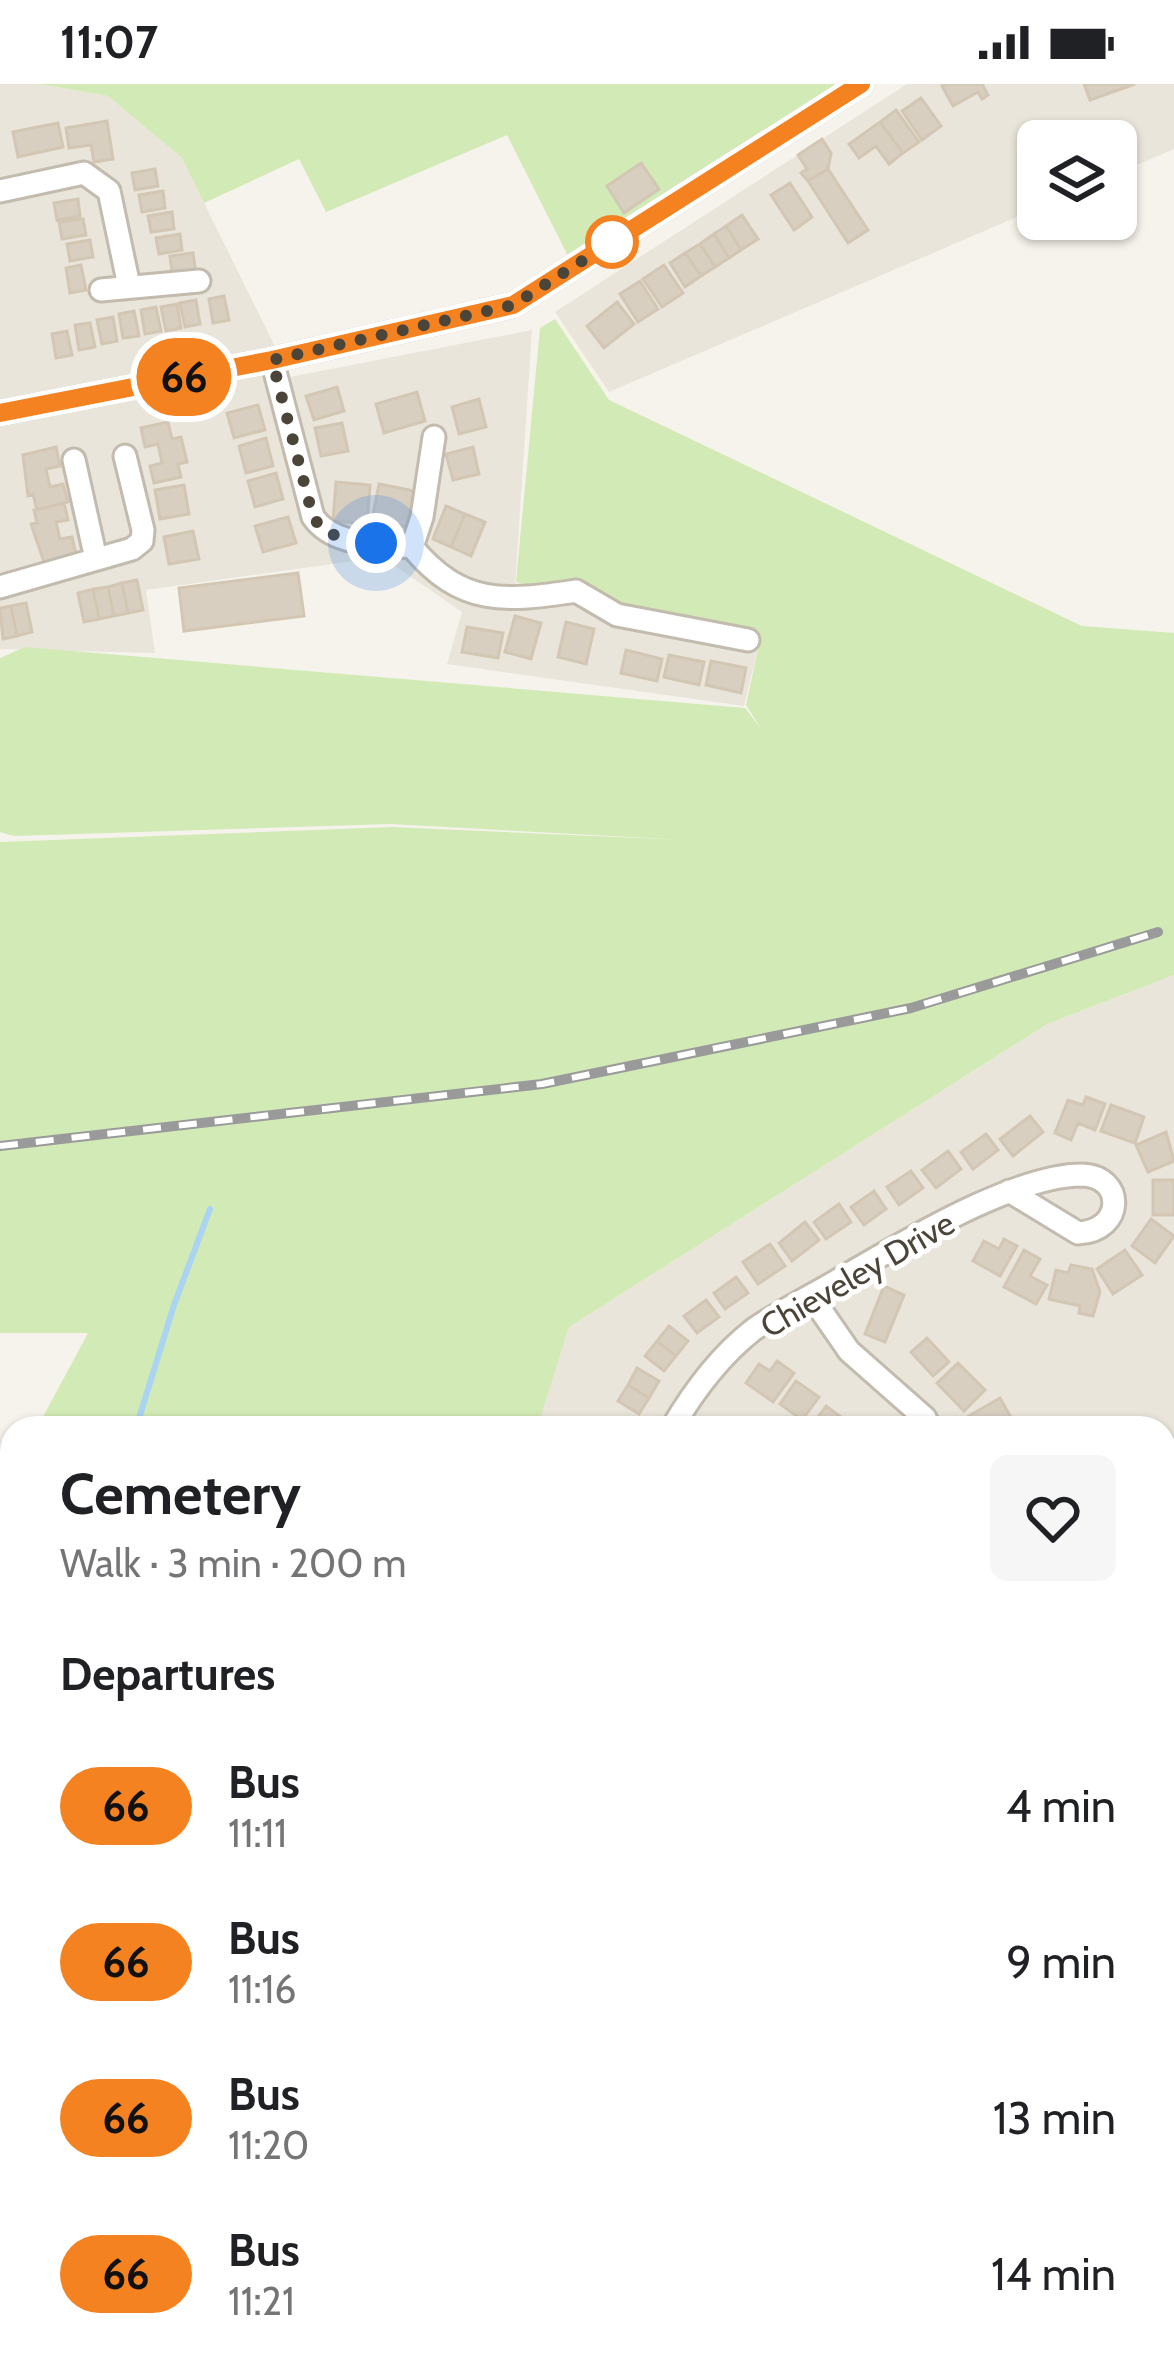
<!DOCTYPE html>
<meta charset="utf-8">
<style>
:root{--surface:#fff;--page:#f6f6f6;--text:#202124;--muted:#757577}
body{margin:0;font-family:Cabin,sans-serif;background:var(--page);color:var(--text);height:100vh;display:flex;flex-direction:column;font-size:45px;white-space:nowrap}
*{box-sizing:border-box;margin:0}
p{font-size:39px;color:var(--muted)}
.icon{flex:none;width:66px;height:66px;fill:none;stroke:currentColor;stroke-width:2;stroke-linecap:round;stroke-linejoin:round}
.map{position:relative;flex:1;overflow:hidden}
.panel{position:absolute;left:0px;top:1332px;width:1176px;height:963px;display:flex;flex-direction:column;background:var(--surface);border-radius:36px 36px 0 0;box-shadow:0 3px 9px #0004}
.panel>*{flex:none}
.badge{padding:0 24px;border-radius:39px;font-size:42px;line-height:78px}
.buttons{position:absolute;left:1017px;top:36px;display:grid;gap:24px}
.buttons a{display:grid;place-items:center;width:120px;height:120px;border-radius:18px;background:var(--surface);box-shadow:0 3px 9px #0004;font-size:60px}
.you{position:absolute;width:60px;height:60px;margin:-30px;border:9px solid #fff;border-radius:50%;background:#1a73e8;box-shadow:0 0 0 18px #1a73e833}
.map>.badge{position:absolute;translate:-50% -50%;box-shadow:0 0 0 6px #fff}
h2{padding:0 60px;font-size:45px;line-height:108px}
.round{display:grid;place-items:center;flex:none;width:126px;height:126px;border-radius:18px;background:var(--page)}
.head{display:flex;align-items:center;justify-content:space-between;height:204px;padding:0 60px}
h1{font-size:57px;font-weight:700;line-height:90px}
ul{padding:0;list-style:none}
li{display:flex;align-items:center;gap:36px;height:156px;padding:0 60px}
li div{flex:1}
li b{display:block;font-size:45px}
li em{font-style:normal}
li .badge{min-width:132px;font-weight:700;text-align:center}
.status{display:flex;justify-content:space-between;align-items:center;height:84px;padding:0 60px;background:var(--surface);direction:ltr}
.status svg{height:33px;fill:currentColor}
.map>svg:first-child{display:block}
.residential{fill:#eae5da}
.education{fill:#efe8d6}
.green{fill:#d2eab5}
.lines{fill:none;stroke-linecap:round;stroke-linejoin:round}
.stream{stroke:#a9d4f2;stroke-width:6}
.building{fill:#d8cfc1;stroke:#d3c7b4;stroke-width:3}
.street-casing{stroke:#c2bbae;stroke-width:27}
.street{stroke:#fff;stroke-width:21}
.rail-casing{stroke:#9a9a9a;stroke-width:10}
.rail{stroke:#fff;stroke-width:6;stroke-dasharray:18;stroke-linecap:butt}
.line-casing{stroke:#fff;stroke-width:27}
.line{stroke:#f58220;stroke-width:18}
.walk{stroke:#4b4439;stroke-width:12;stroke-dasharray:0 21.6}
.stop-dot{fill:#fff;stroke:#f58220;stroke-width:6}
.labels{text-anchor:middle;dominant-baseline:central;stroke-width:10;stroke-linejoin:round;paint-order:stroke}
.street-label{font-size:33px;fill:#4b4439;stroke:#fff}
</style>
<div class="status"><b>11:07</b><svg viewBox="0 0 49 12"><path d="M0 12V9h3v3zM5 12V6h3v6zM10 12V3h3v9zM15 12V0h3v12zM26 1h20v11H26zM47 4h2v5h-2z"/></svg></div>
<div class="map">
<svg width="1174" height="2293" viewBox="0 0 1174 2293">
<rect width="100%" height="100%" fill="#f6f3ec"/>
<path class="residential" d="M 0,0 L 39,0 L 108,12 L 182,74 L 290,293 L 532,246 L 515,502 L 761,552 L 744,622 L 447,580 L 462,528 L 382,473 L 146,506 L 155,569 L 0,565 Z
M 907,0 L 1174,0 L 1174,65 L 1116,90 L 1116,57 L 1038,57 L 1038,124 L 609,308 L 555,228 Z
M 1174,891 L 1174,2220 L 1164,2216 L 1164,1344 L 536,1344 L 569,1243 L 1047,940 Z
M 12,2179 L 12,2283 L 764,2283 L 758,2293 L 0,2293 L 0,2194 Z"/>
<path class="education" d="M 1164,2216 L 1174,2220 L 1174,2293 L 758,2293 L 764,2283 L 1164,2283 Z"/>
<path class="green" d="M 39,0 L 838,0 L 569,174 L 507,51 L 326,128 L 299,75 L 204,119 L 182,74 L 108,12 Z
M 555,235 L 609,316 L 1082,542 L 1174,549 L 1174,891 L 1047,940 L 569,1243 L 537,1344 L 37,1344 L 88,1249 L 0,1249 L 0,758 L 392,743 L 684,756 L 391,740 L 14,752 L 0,748 L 0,574 L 25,563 L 745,624 L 762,646 L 746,621 L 761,551 L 516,498 L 540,244 Z
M 12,1390 L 12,2179 L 0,2194 L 0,1413 Z"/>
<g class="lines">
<path class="stream" d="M 136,1344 L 174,1221 L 210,1125
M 0,1578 L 12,1562"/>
</g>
<path class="building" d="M 947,0 L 982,0 L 988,11 L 982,15 L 978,8 L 953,22 L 942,2 Z
M 1084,0 L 1135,0 L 1090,16 Z
M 921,14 L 941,42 L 922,56 L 902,27 Z
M 896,26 L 919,58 L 903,69 L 880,38 Z
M 107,37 L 113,75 L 94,78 L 91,61 L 69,64 L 66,44 Z
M 880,38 L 903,69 L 889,80 L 876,62 L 859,74 L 849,60 Z
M 58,39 L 63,63 L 18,73 L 13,48 Z
M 822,55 L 831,69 L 828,85 L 808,97 L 801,89 L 807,85 L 798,71 Z
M 641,79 L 659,105 L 624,129 L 607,102 Z
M 155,85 L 158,102 L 135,106 L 132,89 Z
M 828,85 L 868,146 L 848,159 L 808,97 Z
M 790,99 L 812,133 L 794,146 L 771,111 Z
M 163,107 L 165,124 L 142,128 L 139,111 Z
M 78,115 L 80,132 L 57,136 L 54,119 Z
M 172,128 L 174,145 L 151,148 L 148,132 Z
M 742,131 L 758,155 L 741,166 L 726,142 Z
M 83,135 L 86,151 L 62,155 L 59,138 Z
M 726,142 L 741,166 L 729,174 L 714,150 Z
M 180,150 L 182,166 L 159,170 L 156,154 Z
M 714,150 L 729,174 L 715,183 L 700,160 Z
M 90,156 L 93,173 L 70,177 L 67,160 Z
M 700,160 L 715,183 L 701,192 L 685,169 Z
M 193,169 L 196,191 L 173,195 L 170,172 Z
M 685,169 L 701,192 L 685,203 L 670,179 Z
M 81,181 L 86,206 L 70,209 L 66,184 Z
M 664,181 L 683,209 L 662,223 L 643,195 Z
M 640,197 L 658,225 L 638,238 L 620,210 Z
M 224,212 L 229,236 L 213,239 L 209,215 Z
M 196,216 L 200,240 L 185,243 L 180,219 Z
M 617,218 L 634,240 L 604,264 L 587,242 Z
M 177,220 L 181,244 L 166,247 L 161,223 Z
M 156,223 L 161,247 L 145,250 L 141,226 Z
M 134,227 L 139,252 L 123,254 L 119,230 Z
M 113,233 L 117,257 L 102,260 L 97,236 Z
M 90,239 L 95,263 L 79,266 L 75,241 Z
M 67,247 L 72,271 L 56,274 L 52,250 Z
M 337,303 L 344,327 L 314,336 L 306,312 Z
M 417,308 L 425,337 L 384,349 L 376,320 Z
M 479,315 L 486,343 L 459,350 L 452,323 Z
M 258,321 L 265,346 L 234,354 L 227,329 Z
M 168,338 L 172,355 L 181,353 L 187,378 L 178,380 L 181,393 L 154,399 L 150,382 L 162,379 L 158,360 L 145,363 L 141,344 Z
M 342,339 L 348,367 L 321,372 L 315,344 Z
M 266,354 L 273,382 L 246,389 L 239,362 Z
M 56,363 L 60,382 L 46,385 L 50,403 L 63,400 L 68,418 L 37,426 L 33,410 L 28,412 L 23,371 Z
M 473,363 L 479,390 L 453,396 L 446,370 Z
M 276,389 L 283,415 L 255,423 L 248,397 Z
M 336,398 L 370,401 L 367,440 L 333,437 Z
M 379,400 L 414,407 L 407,443 L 372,436 Z
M 184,401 L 189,430 L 160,435 L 155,406 Z
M 64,419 L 68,436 L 56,438 L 60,455 L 72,453 L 76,471 L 44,478 L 31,440 L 37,439 L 34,426 Z
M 446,422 L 465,430 L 451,463 L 433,455 Z
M 465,430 L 485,438 L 471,472 L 451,463 Z
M 288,433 L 296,459 L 263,468 L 255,442 Z
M 193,447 L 199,475 L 169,480 L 164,453 Z
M 298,489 L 304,532 L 184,547 L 179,504 Z
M 137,496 L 143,526 L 128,529 L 122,499 Z
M 122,499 L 128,529 L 114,532 L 108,503 Z
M 108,503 L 114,532 L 99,535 L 93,505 Z
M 93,505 L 99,535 L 84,538 L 78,509 Z
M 26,519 L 32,548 L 17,552 L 11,522 Z
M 11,522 L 17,552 L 3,555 L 0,524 Z
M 515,532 L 541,539 L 531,575 L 505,568 Z
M 566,538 L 594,545 L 586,580 L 558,573 Z
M 467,543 L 503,549 L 498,574 L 462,568 Z
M 626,566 L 662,575 L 657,597 L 621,589 Z
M 669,571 L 704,578 L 699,601 L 664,593 Z
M 711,577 L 746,584 L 741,609 L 706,601 Z
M 1086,1013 L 1105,1020 L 1095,1046 L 1078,1039 L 1071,1056 L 1055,1049 L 1068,1016 L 1083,1021 Z
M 1111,1021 L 1144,1033 L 1135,1059 L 1101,1047 Z
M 1030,1032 L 1043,1048 L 1013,1072 L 1000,1055 Z
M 1166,1048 L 1174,1077 L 1148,1088 L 1136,1061 Z
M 986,1050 L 998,1066 L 973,1085 L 961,1068 Z
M 948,1067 L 961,1085 L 936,1104 L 922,1086 Z
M 911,1087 L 923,1104 L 899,1121 L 887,1103 Z
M 1153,1096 L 1174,1096 L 1174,1131 L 1153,1131 Z
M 874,1107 L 886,1125 L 864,1141 L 851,1123 Z
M 839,1120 L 851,1138 L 826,1155 L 814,1138 Z
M 1151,1135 L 1174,1152 L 1155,1179 L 1132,1162 Z
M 805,1138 L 819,1156 L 792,1177 L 779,1159 Z
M 1004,1155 L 1017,1162 L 1000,1192 L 973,1177 L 984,1157 L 999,1165 Z
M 770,1160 L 785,1182 L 758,1200 L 743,1178 Z
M 1024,1166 L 1040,1175 L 1030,1192 L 1047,1201 L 1036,1220 L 1004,1203 Z
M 1125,1166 L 1142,1191 L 1113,1210 L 1097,1185 Z
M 1071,1181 L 1092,1185 L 1100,1208 L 1093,1232 L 1079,1229 L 1080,1222 L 1049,1215 L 1056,1186 L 1068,1189 Z
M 736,1193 L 748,1209 L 725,1225 L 714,1209 Z
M 884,1202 L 904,1211 L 885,1258 L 865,1250 Z
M 706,1216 L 719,1233 L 697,1249 L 684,1232 Z
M 669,1242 L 688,1257 L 676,1272 L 657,1257 Z
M 927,1254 L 949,1278 L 933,1292 L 911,1268 Z
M 657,1257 L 676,1272 L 664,1287 L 645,1272 Z
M 777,1277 L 794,1289 L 773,1318 L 746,1299 L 759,1280 L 770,1287 Z
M 958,1279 L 985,1306 L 964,1327 L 937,1299 Z
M 637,1284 L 659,1297 L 649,1314 L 628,1301 Z
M 796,1297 L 819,1313 L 802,1336 L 780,1320 Z
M 628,1301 L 649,1314 L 639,1330 L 618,1317 Z
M 1000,1314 L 1017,1344 L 973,1344 L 967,1333 Z
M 826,1322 L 852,1341 L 850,1344 L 810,1344 Z
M 1167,1741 L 1174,1744 L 1174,1784 L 1164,1779 Z
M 419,2283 L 519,2283 L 515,2293 L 420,2293 L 415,2291 Z"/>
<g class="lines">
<g class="street-casing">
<path id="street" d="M 0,107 L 84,89 L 109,107 L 129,202
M 101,206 L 199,197
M 272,276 L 313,433 C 334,463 378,459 412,463 C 461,522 505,518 576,507 L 617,531 L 748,556
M 0,329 L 272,276 L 513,221 L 861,0
M 74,376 L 96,475
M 412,463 L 422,433 L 434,353
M 0,503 L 132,465 L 142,457 L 143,446 L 125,372
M 811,1212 L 849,1267 L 925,1334 L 930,1344
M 672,1344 C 693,1308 720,1272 753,1246 C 780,1227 812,1212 840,1195 C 900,1161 1013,1091 1082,1091 C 1125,1092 1125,1147 1078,1149 L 1009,1107
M 1164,1615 L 1174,1599
M 1164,2077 L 1174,2083
M 0,2220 L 12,2208
M 250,2283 L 262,2293
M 163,2293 L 192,2283
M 326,2293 L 331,2283
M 608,2293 L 617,2283"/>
</g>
<use href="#street" class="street"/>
<g class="rail-casing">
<path id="rail" d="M 0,1062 L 542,1000 L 911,924 L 1158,848"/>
</g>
<use href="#rail" class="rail"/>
</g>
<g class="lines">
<g class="line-casing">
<path id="line" d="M 0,329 L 272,276 L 513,221 L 861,0"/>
</g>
<use href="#line" class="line"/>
<path class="walk" d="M 376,459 C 350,456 329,456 313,433 L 272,276 L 513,221 L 612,158"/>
</g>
<circle class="stop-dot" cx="612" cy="158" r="24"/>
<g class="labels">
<g class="street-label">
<text transform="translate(857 1190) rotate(-30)">Chieveley Drive</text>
</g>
</g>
</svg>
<div class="buttons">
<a><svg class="icon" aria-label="layers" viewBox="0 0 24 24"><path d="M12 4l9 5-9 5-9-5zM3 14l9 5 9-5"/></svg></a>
</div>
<div class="you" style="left:376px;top:459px"></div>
<b class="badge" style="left:184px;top:293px;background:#f58220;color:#111">66</b>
<section class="panel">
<div class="head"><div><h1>Cemetery</h1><p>Walk · 3 min · 200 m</p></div><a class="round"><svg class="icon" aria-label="heart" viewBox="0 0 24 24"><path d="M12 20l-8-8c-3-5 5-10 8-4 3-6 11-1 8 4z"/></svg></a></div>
<h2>Departures</h2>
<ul>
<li><span class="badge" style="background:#f58220;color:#111">66</span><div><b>Bus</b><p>11:11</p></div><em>4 min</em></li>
<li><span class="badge" style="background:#f58220;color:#111">66</span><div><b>Bus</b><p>11:16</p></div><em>9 min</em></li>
<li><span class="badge" style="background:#f58220;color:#111">66</span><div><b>Bus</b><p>11:20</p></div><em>13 min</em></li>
<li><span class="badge" style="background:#f58220;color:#111">66</span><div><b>Bus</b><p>11:21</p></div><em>14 min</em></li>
</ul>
</section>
</div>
